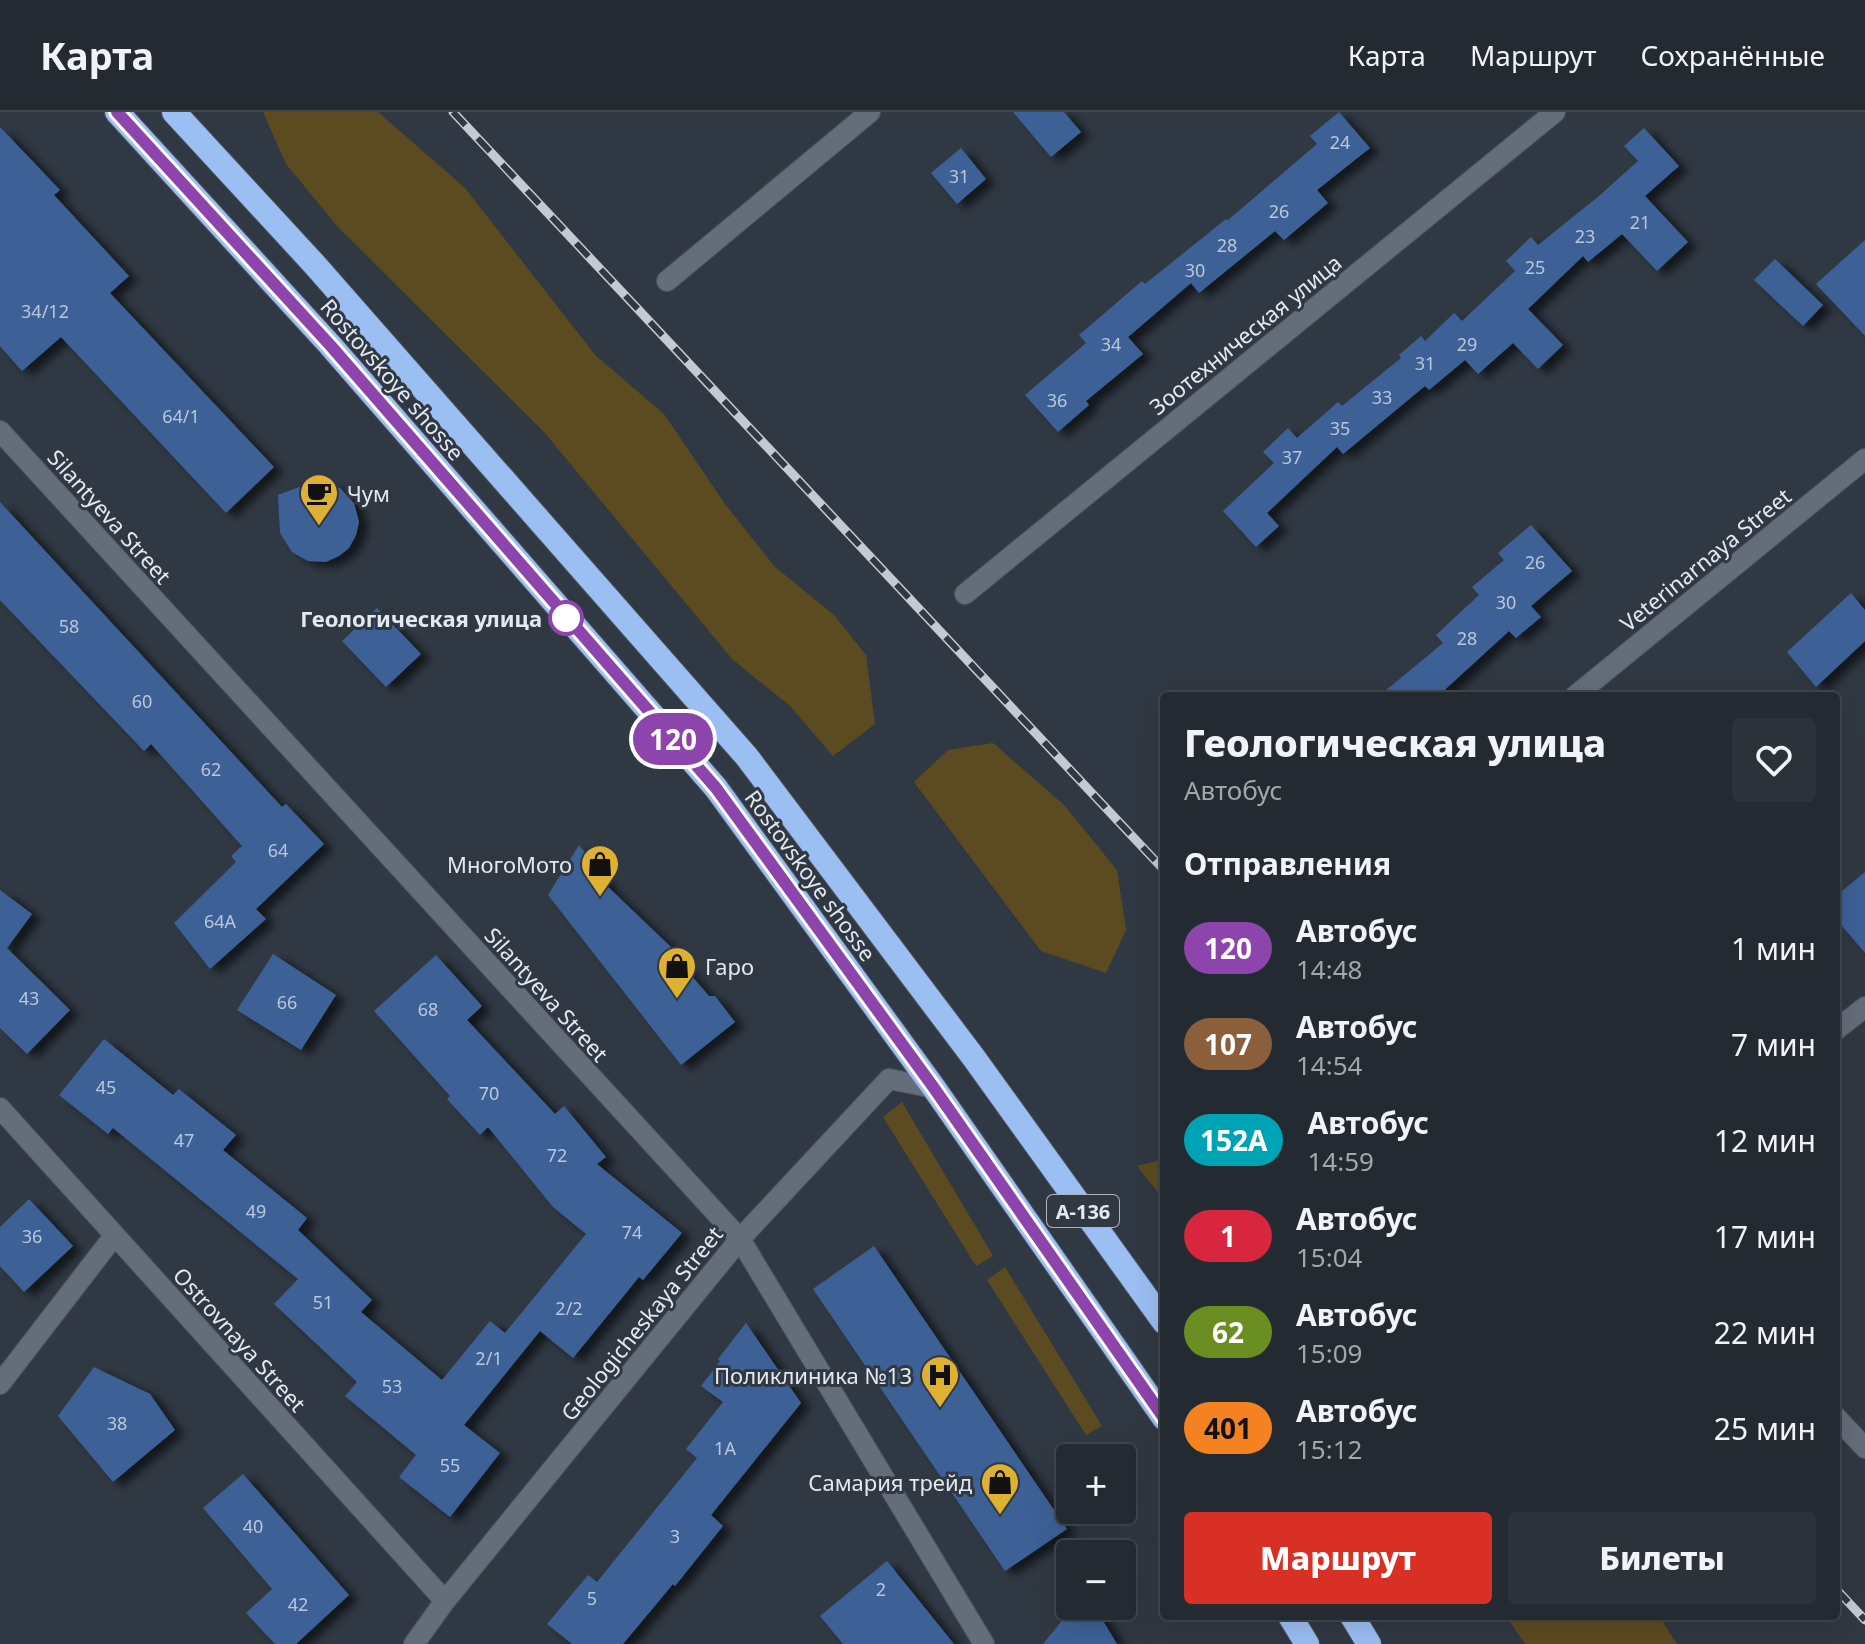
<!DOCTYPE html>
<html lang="ru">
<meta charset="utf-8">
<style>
:root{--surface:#242a32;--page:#2c323a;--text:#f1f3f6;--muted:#a3a7ac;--line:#41464d;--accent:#d93025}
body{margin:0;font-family:"Noto Sans",sans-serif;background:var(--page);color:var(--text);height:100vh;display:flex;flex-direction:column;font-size:30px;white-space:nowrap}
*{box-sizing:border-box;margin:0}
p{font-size:26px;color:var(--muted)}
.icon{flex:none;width:44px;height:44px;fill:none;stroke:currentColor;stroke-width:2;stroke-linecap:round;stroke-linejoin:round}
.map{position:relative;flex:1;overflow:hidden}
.panel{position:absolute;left:1160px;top:580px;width:680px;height:928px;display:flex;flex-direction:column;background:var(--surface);border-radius:8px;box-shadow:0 8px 32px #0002,0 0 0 2px var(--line)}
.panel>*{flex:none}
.badge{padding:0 16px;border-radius:26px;font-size:28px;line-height:52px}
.buttons{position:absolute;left:1056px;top:1332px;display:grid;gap:16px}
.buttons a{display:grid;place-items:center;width:80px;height:80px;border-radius:8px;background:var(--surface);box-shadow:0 8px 32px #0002,0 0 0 2px var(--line);font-size:40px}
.map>.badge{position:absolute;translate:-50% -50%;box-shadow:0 0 0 4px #fff}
h2{padding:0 24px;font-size:30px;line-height:72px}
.round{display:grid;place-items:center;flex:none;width:84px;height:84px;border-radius:8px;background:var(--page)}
.headline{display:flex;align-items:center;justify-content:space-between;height:136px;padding:0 24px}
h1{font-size:38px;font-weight:800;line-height:60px}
.primary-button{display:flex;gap:16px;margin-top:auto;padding:16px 24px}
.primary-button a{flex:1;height:92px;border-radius:8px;background:var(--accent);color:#fff;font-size:32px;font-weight:800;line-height:92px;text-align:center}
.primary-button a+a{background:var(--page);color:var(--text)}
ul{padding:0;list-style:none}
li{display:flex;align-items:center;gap:24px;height:96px;padding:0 24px}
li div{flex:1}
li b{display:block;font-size:30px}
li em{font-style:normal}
li .badge{min-width:88px;font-weight:700;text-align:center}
header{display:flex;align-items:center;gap:48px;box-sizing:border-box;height:112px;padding:0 40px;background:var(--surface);border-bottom:2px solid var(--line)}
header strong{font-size:38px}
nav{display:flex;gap:44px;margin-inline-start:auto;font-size:28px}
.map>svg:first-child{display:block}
.green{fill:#5c4b21}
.building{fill:#3d6197;filter:url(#shadow)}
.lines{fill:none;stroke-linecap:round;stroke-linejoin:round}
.street-casing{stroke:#4d545d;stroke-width:22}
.highway-casing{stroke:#4d545d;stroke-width:26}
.street{stroke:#646d7a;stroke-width:20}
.highway{stroke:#9bbef3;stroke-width:24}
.rail-casing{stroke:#c5cad2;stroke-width:9}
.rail{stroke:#303843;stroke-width:6;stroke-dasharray:18;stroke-linecap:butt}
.line-casing{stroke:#fff;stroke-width:18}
.line{stroke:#8e44ad;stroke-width:12}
.stop-dot{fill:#fff;stroke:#8e44ad;stroke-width:4}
.labels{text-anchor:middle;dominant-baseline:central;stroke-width:6;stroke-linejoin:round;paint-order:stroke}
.number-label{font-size:18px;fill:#bac7da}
.shield{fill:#303843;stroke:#aeb4bc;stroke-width:2}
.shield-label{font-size:20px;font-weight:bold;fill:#e4e9f0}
.street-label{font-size:22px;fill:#e4e9f0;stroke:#303843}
.poi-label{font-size:22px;fill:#e4e9f0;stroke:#303843;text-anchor:end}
.stop-label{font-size:22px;font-weight:bold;fill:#e4e9f0;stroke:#303843;text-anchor:end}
</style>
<header>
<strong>Карта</strong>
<nav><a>Карта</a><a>Маршрут</a><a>Сохранённые</a></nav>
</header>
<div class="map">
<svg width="1865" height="1532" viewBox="0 0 1865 1532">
<defs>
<filter id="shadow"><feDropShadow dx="9" dy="5" stdDeviation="4" flood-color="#0009"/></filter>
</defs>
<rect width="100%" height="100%" fill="#303843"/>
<path class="green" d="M 263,0 L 378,0 L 465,76 L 596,244 L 664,302 L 725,392 L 775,455 L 834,503 L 866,543 L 875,612 L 833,644 L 790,594 L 732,547 L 544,320 L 338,115 L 286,52 Z
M 993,631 L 1064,693 L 1117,758 L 1126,818 L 1106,861 L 1041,839 L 914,670 L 948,638 Z
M 902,990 L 993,1144 L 976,1154 L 883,1005 Z
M 1164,1047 L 1164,1088 L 1137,1054 Z
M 1005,1155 L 1102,1314 L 1086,1323 L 987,1168 Z
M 1506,1504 L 1659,1504 L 1677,1532 L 1525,1532 Z"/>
<path class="building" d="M 1013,0 L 1064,0 L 1081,20 L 1051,45 Z
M 1339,0 L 1370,36 L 1317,78 L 1328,91 L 1284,128 L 1275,119 L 1199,181 L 1191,171 L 1128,225 L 1143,242 L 1086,289 L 1089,293 L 1058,320 L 1025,283 L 1086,231 L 1079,223 L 1142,169 L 1145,172 L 1226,107 L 1228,108 L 1317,32 L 1310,24 Z
M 0,15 L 60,78 L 54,83 L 129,164 L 110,181 L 274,355 L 226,401 L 61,225 L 22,259 L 0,234 Z
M 1644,16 L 1679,54 L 1645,84 L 1688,130 L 1657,159 L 1622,122 L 1588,150 L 1583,144 L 1528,197 L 1563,233 L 1538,257 L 1513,231 L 1478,262 L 1465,248 L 1429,278 L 1425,274 L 1343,342 L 1337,335 L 1267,401 L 1279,414 L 1256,435 L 1223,399 L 1274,351 L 1263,340 L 1288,316 L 1297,326 L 1338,290 L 1342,294 L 1401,246 L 1399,243 L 1421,224 L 1425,229 L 1454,201 L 1462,209 L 1515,159 L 1506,149 L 1531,125 L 1538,133 L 1599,84 L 1638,49 L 1624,34 Z
M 961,36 L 986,67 L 957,92 L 931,61 Z
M 1865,128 L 1865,224 L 1816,172 Z
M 1775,147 L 1823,193 L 1803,214 L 1754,168 Z
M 313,370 L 326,371 L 340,376 L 354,391 L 359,410 L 356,423 L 349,436 L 339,444 L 326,450 L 308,449 L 292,440 L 280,421 L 278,383 Z
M 0,390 L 282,695 L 286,692 L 324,732 L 256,797 L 266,807 L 210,857 L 174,811 L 236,750 L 231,744 L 242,734 L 151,632 L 144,639 L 0,488 Z
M 1531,413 L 1572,459 L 1531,494 L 1541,505 L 1516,526 L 1509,519 L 1438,584 L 1379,584 L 1443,531 L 1436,523 L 1479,483 L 1472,475 L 1504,448 L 1498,441 Z
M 1851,481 L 1865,498 L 1865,529 L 1816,575 L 1787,540 Z
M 377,496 L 421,542 L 386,575 L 342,529 Z
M 579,733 L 607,769 L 605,772 L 671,835 L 690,862 L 709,884 L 715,884 L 735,910 L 681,953 L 548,783 Z
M 1865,760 L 1865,841 L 1836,807 L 1836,784 Z
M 0,778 L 32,802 L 7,836 L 70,898 L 27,942 L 0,916 Z
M 273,842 L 336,883 L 301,938 L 237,898 Z
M 436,843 L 482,894 L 467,908 L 555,1002 L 564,994 L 606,1045 L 597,1052 L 682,1121 L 643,1168 L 639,1165 L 573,1246 L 540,1219 L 464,1313 L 500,1341 L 450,1405 L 399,1365 L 416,1343 L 345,1284 L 357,1270 L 274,1192 L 298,1167 L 113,1016 L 108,1022 L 59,983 L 104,927 L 173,983 L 179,977 L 236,1023 L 223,1038 L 307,1106 L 298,1118 L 372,1188 L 361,1200 L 442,1268 L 490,1209 L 505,1221 L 586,1122 L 553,1095 L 488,1015 L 480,1023 L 447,987 L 450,984 L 374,899 Z
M 29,1087 L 73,1134 L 24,1180 L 0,1154 L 0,1115 Z
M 874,1134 L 1067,1417 L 1005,1459 L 813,1177 Z
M 746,1211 L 801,1291 L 711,1403 L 723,1414 L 675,1474 L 673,1472 L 623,1532 L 572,1532 L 547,1512 L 588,1463 L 597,1470 L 697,1346 L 686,1337 L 723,1290 L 701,1274 L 720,1249 L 718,1247 Z
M 94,1255 L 150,1282 L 175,1318 L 113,1370 L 58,1304 Z
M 243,1362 L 349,1483 L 296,1532 L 275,1532 L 246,1501 L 272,1477 L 203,1396 Z
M 887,1449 L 954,1532 L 843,1532 L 820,1504 Z
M 1074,1494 L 1094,1494 L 1117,1532 L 1043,1532 Z"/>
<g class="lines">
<g class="street-casing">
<path id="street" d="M 667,169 L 870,0
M 0,319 L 740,1127 L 984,1532
M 965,482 L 1555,0
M 1575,584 L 1865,347
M 1836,918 L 1865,895
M 0,996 L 445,1489
M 0,1272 L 114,1124
M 1836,1305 L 1865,1336
M 414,1532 L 445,1489 L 740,1127 L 889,967 L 934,976"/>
</g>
<g class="highway-casing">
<path id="highway" d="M 117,0 L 330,233 L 716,676 L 934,976 L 1164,1306
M 174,0 L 315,153 L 747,645 L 974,946 L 1164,1210
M 1290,1504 L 1307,1532
M 1352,1504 L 1369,1532"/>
</g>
<use href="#street" class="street"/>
<use href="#highway" class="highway"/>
<g class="rail-casing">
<path id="rail" d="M 453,0 L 1164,758
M 1836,1477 L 1865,1508"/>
</g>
<use href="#rail" class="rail"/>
</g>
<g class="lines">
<g class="line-casing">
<path id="line" d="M 117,0 L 330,233 L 716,676 L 934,976 L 1164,1306"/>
</g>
<use href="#line" class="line"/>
</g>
<defs>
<g id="cafe-pin" transform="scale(2)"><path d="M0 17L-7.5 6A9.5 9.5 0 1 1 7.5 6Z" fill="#deb133" stroke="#303843"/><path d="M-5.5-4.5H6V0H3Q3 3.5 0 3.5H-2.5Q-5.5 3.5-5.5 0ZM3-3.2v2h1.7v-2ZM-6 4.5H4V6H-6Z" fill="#111"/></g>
<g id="shop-pin" transform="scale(2)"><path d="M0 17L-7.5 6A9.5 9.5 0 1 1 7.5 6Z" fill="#deb133" stroke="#303843"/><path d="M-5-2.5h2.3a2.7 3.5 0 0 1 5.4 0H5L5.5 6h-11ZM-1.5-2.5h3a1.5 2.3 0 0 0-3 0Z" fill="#111"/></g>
<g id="hospital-pin" transform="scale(2)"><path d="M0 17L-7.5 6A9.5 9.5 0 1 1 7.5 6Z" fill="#deb133" stroke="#303843"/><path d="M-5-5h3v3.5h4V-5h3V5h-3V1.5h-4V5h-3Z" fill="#111"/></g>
</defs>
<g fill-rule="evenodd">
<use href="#cafe-pin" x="319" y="381"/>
<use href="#shop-pin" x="600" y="752"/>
<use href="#shop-pin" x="677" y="854"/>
<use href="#hospital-pin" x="940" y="1263"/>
<use href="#shop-pin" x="1000" y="1370"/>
</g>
<circle class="stop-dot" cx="566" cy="506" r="16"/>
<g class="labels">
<g class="number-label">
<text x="1340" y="30">24</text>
<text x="959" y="64">31</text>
<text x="1279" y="99">26</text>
<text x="1640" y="110">21</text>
<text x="1585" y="124">23</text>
<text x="1227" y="133">28</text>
<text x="1535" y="155">25</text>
<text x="1195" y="158">30</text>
<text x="45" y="199">34/12</text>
<text x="1111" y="232">34</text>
<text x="1467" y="232">29</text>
<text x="1425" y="251">31</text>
<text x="1382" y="285">33</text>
<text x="1057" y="288">36</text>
<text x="181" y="304">64/1</text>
<text x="1340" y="316">35</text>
<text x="1292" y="345">37</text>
<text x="1535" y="450">26</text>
<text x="1506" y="490">30</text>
<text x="69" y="514">58</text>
<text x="1467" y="526">28</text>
<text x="142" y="589">60</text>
<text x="211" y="657">62</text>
<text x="278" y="738">64</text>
<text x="220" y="809">64А</text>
<text x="29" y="886">43</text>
<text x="287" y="890">66</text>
<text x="428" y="897">68</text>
<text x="106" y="975">45</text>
<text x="489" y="981">70</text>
<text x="184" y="1028">47</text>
<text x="557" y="1043">72</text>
<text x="256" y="1099">49</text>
<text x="632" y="1120">74</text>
<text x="32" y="1124">36</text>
<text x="323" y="1190">51</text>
<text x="569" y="1196">2/2</text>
<text x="489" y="1246">2/1</text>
<text x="392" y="1274">53</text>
<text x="117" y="1311">38</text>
<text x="725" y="1336">1А</text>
<text x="450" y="1353">55</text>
<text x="253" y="1414">40</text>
<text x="675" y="1424">3</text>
<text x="881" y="1477">2</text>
<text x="592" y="1486">5</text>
<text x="298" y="1492">42</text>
</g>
<rect class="shield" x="1047" y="1083" width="72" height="32" rx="6"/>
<g class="shield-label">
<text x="1083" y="1099">А-136</text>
</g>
<g class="street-label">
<text transform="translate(1245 222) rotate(-39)">Зоотехническая улица</text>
<text transform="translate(393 267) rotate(49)">Rostovskoye shosse</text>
<text transform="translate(110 404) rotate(48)">Silantyeva Street</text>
<text transform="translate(1705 447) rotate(-39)">Veterinarnaya Street</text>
<text transform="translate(811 763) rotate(54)">Rostovskoye shosse</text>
<text transform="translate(547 882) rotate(48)">Silantyeva Street</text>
<text transform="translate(641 1211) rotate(-51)">Geologicheskaya Street</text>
<text transform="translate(240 1227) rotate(48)">Ostrovnaya Street</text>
</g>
<g class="poi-label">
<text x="347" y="381" text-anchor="start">Чум</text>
<text x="572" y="752">МногоМото</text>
<text x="705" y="854" text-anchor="start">Гаро</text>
<text x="912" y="1263">Поликлиника №13</text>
<text x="972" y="1370">Самария трейд</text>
</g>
<g class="stop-label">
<text x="542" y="506">Геологическая улица</text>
</g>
</g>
</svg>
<div class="buttons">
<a>+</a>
<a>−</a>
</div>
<b class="badge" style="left:673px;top:627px;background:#8e44ad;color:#fff">120</b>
<section class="panel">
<div class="headline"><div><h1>Геологическая улица</h1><p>Автобус</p></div><a class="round"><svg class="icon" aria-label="heart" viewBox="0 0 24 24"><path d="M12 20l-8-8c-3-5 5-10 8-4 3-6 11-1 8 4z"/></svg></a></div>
<h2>Отправления</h2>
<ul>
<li><span class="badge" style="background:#8e44ad;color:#fff">120</span><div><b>Автобус</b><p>14:48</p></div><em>1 мин</em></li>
<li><span class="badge" style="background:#8b5e3c;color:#fff">107</span><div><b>Автобус</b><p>14:54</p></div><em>7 мин</em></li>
<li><span class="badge" style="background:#00a3b4;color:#fff">152A</span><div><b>Автобус</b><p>14:59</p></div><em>12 мин</em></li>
<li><span class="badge" style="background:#d7263d;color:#fff">1</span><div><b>Автобус</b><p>15:04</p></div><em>17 мин</em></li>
<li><span class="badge" style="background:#6b8e23;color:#fff">62</span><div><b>Автобус</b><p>15:09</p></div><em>22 мин</em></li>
<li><span class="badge" style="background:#f58220;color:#111">401</span><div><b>Автобус</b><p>15:12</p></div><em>25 мин</em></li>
</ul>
<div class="primary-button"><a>Маршрут</a><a>Билеты</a></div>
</section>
</div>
